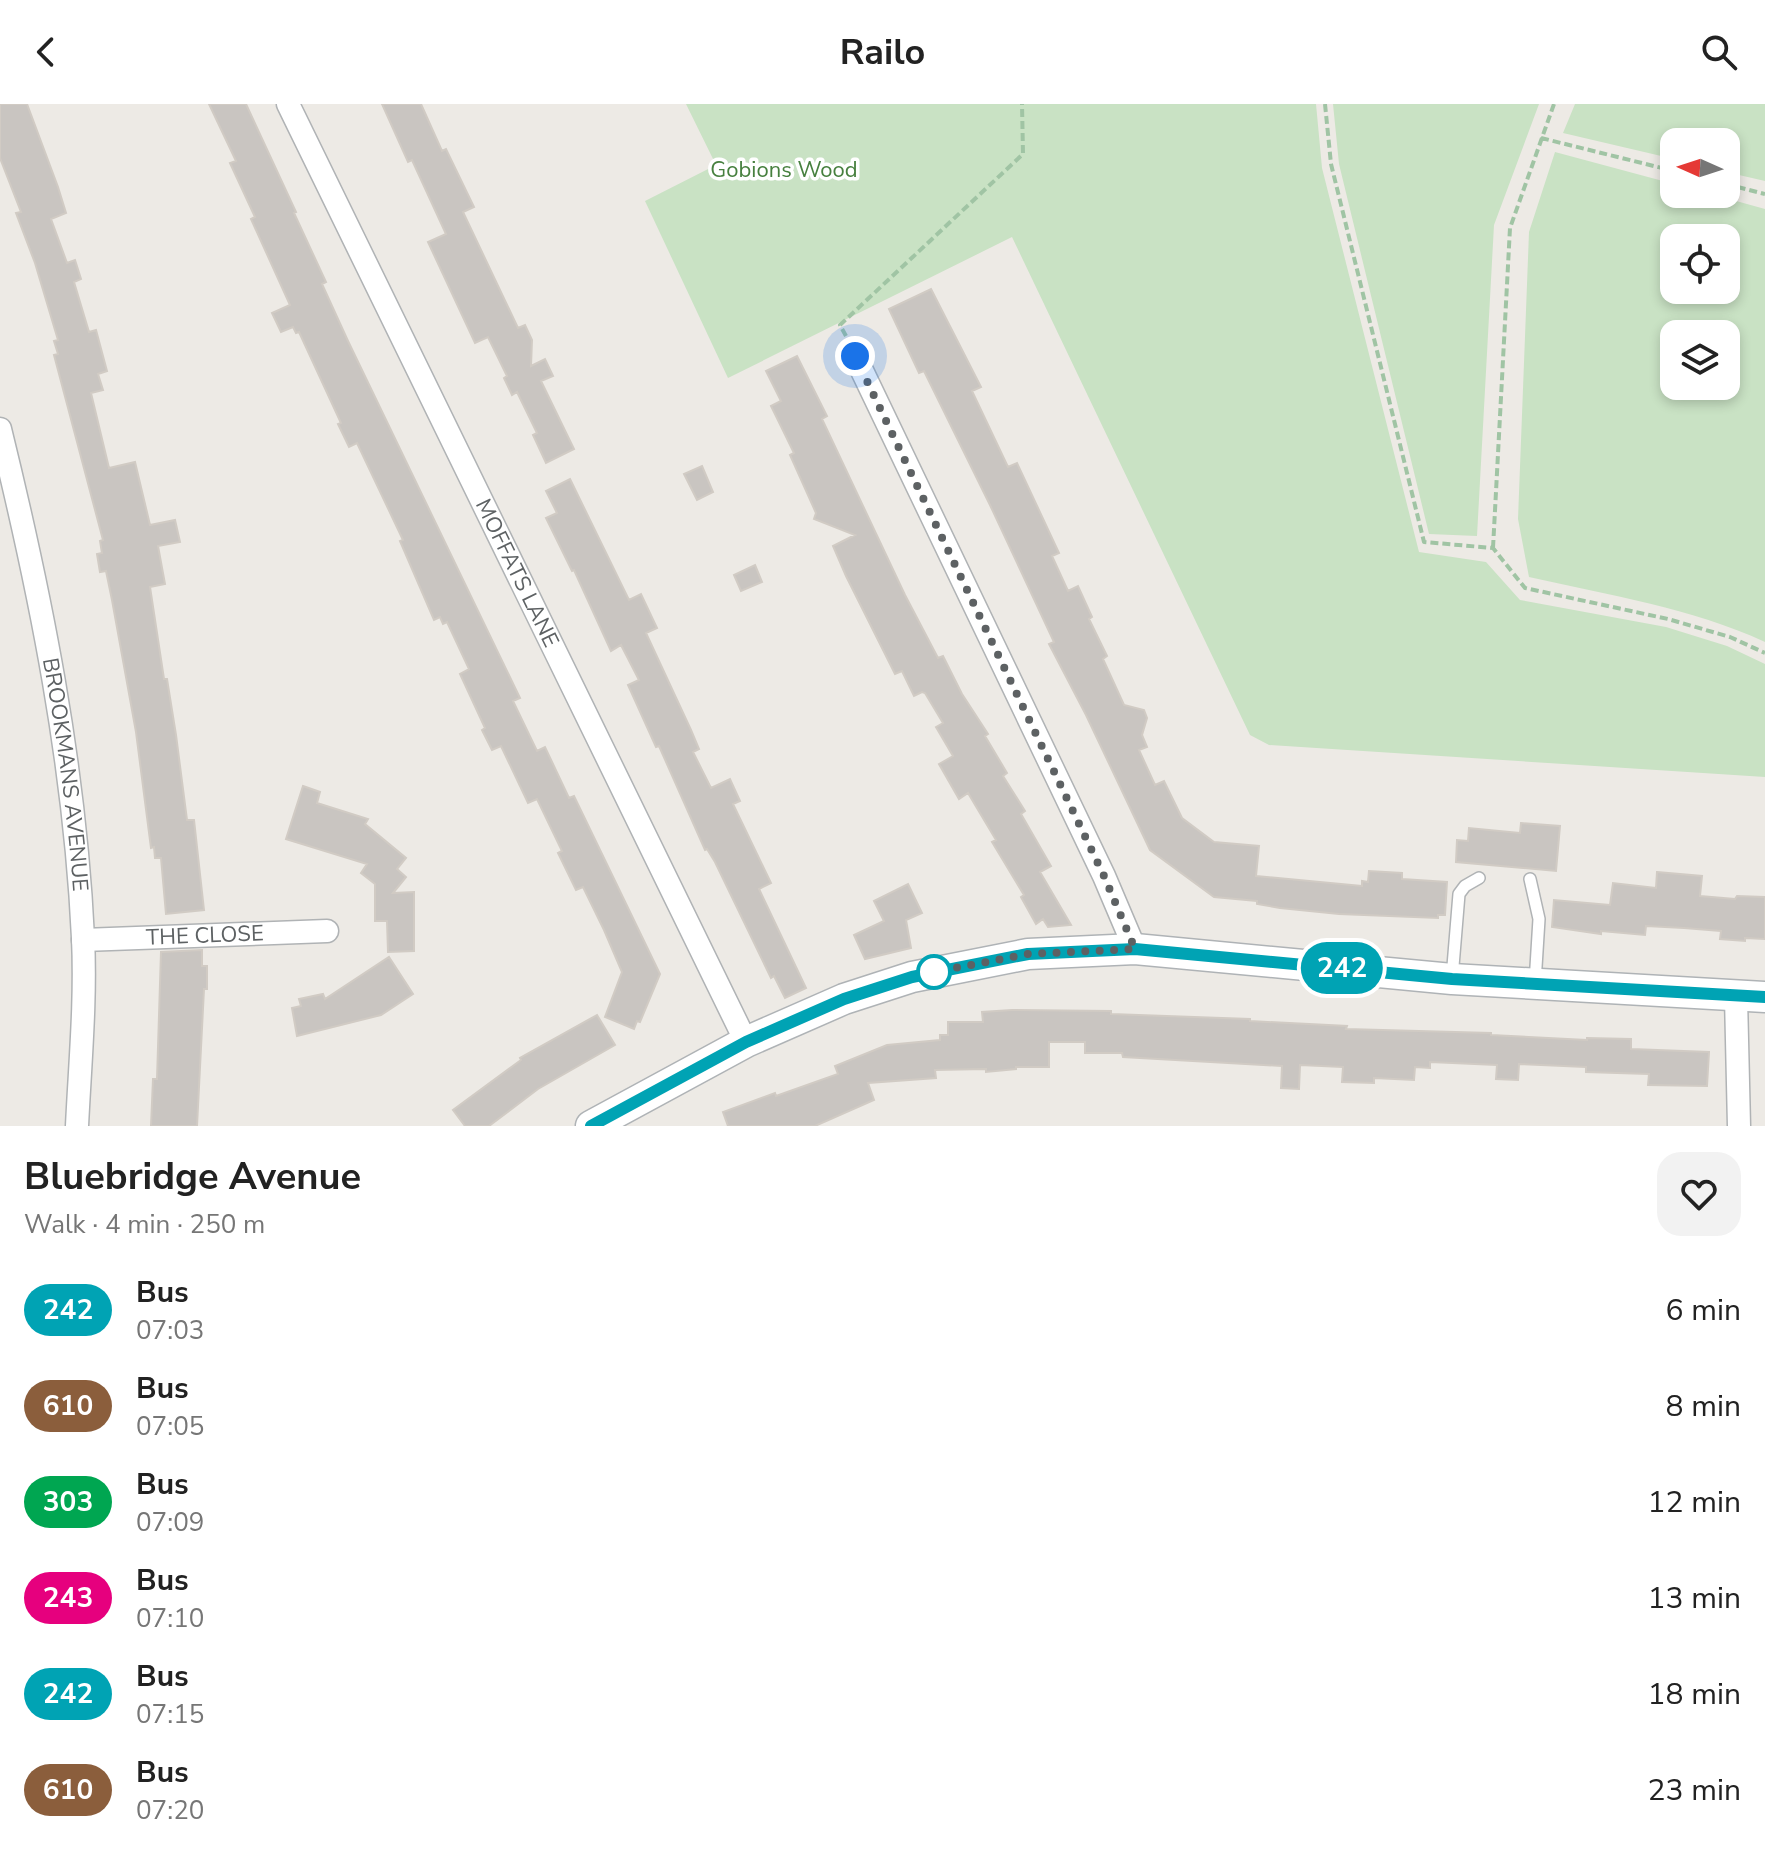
<!DOCTYPE html>
<meta charset="utf-8">
<style>
:root{--surface:#fff;--page:#f2f2f2;--text:#222;--muted:#767676}
body{margin:0;font-family:"Nunito Sans",sans-serif;background:var(--page);color:var(--text);height:100vh;display:flex;flex-direction:column;font-size:30px;white-space:nowrap}
*{box-sizing:border-box;margin:0}
p{font-size:26px;color:var(--muted)}
.icon{flex:none;width:44px;height:44px;fill:none;stroke:currentColor;stroke-width:2;stroke-linecap:round;stroke-linejoin:round}
.map{position:relative;height:1022px;overflow:hidden}
.panel{display:flex;flex-direction:column;background:var(--surface);flex:1}
.panel>*{flex:none}
.badge{padding:0 16px;border-radius:26px;font-size:28px;line-height:52px}
.needle{width:52px;rotate:273deg}
.controls{position:absolute;left:1660px;top:24px;display:grid;gap:16px}
.controls a{display:grid;place-items:center;width:80px;height:80px;border-radius:16px;background:var(--surface);box-shadow:0 4px 12px #0003;font-size:40px}
.you{position:absolute;width:40px;height:40px;margin:-20px;border:6px solid #fff;border-radius:50%;background:#1a73e8;box-shadow:0 0 0 12px #1a73e833}
.map>.badge{position:absolute;translate:-50% -50%;box-shadow:0 0 0 4px #fff}
.round{display:grid;place-items:center;flex:none;width:84px;height:84px;border-radius:24px;background:var(--page)}
.summary{display:flex;align-items:center;justify-content:space-between;height:136px;padding:0 24px}
h1{font-size:38px;font-weight:700;line-height:60px}
ul{padding:0;list-style:none}
li{display:flex;align-items:center;gap:24px;height:96px;padding:0 24px}
li div{flex:1}
li b{display:block;font-size:30px}
li em{font-style:normal}
li .badge{min-width:88px;font-weight:700;text-align:center}
header{display:flex;justify-content:space-between;align-items:center;height:104px;padding:0 24px;background:var(--surface);font-size:36px;font-weight:700}
.map>svg:first-child{display:block}
.green{fill:#c9e2c4;fill-rule:evenodd}
.building{fill:#c9c5c1;stroke:#d1cbc4;stroke-width:2}
.lines{fill:none;stroke-linecap:round;stroke-linejoin:round}
.lane-casing{stroke:#b0b3b5;stroke-width:14}
.street-casing{stroke:#b0b3b5;stroke-width:25}
.secondary-casing{stroke:#afb3b6;stroke-width:33}
.path{stroke:#a0c4a4;stroke-width:4;stroke-dasharray:8 4;stroke-linecap:butt}
.lane{stroke:#fff;stroke-width:11}
.street{stroke:#fff;stroke-width:22}
.secondary{stroke:#fff;stroke-width:30}
.line-casing{stroke:#fff;stroke-width:18}
.line{stroke:#00a3b4;stroke-width:12}
.walk{stroke:#5d6163;stroke-width:8;stroke-dasharray:0 14.4}
.stop-dot{fill:#fff;stroke:#00a3b4;stroke-width:4}
.labels{text-anchor:middle;dominant-baseline:central;stroke-width:7;stroke-linejoin:round;paint-order:stroke}
.park-label{font-size:22px;fill:#47803f;stroke:#fff}
.street-label{font-size:22px;fill:#5d6163;stroke:#fff}
</style>
<header><svg class="icon" aria-label="back" viewBox="0 0 24 24"><path d="M15 5l-7 7 7 7"/></svg>Railo<svg class="icon" aria-label="search" viewBox="0 0 24 24"><circle cx="10" cy="10" r="6"/><path d="M15 15l6 6"/></svg></header>
<div class="map">
<svg width="1765" height="1022" viewBox="0 0 1765 1022">
<rect width="100%" height="100%" fill="#edeae5"/>
<path class="green" d="M 686,0 L 1316,0 L 1322,64 L 1419,448 L 1486,458 L 1520,496 L 1666,523 L 1727,542 L 1765,560 L 1765,673 L 1269,641 L 1250,631 L 1012,133 L 728,274 L 645,97 L 716,61 Z
M 1333,0 L 1539,0 L 1494,121 L 1477,432 L 1429,430 L 1339,60 Z
M 1575,0 L 1765,0 L 1765,77 L 1726,68 L 1726,38 L 1674,38 L 1674,55 L 1563,29 Z
M 1555,48 L 1674,80 L 1674,90 L 1711,90 L 1765,105 L 1765,538 C 1692,504 1608,491 1529,473 L 1518,415 L 1529,128 ZM 1674,134 L 1726,134 L 1726,186 L 1674,186 ZM 1674,230 L 1726,230 L 1726,282 L 1674,282 Z"/>
<path class="building" d="M 0,0 L 27,0 L 58,83 L 66,109 L 51,115 L 67,159 L 75,156 L 81,175 L 74,178 L 89,228 L 96,226 L 107,267 L 98,270 L 103,286 L 91,289 L 109,364 L 135,358 L 150,421 L 175,416 L 180,438 L 158,442 L 165,480 L 150,483 L 164,575 L 167,575 L 176,631 L 187,716 L 194,716 L 204,806 L 166,810 L 161,754 L 155,754 L 154,743 L 151,744 L 136,628 L 112,496 L 106,467 L 100,468 L 97,450 L 102,449 L 100,437 L 103,436 L 54,251 L 58,250 L 54,237 L 58,236 L 35,159 L 16,109 L 21,108 L 0,54 Z
M 209,0 L 246,0 L 296,108 L 294,109 L 326,178 L 322,180 L 348,237 L 520,594 L 513,597 L 537,647 L 545,643 L 569,694 L 574,692 L 660,870 L 640,918 L 637,917 L 634,925 L 605,913 L 622,868 L 604,826 L 583,783 L 576,786 L 558,749 L 562,747 L 537,695 L 528,699 L 501,642 L 492,646 L 482,626 L 485,624 L 460,570 L 469,565 L 447,518 L 443,520 L 440,513 L 434,516 L 400,437 L 403,436 L 357,339 L 349,343 L 338,320 L 341,319 L 299,228 L 296,229 L 293,223 L 281,228 L 272,209 L 290,201 L 251,115 L 255,113 L 230,59 L 236,57 Z
M 382,0 L 421,0 L 442,47 L 446,45 L 474,103 L 463,108 L 518,224 L 525,221 L 532,236 L 531,262 L 545,255 L 553,272 L 541,277 L 574,345 L 546,359 L 533,331 L 537,329 L 517,288 L 512,291 L 504,274 L 507,272 L 488,233 L 475,239 L 428,138 L 446,130 L 412,56 L 408,58 Z
M 931,185 L 981,283 L 972,287 L 1008,363 L 1017,359 L 1059,449 L 1052,452 L 1068,487 L 1078,482 L 1092,513 L 1089,515 L 1107,552 L 1103,555 L 1124,601 L 1144,606 L 1147,614 L 1142,631 L 1147,643 L 1139,646 L 1155,681 L 1164,677 L 1182,714 L 1214,738 L 1259,742 L 1256,772 L 1362,782 L 1362,777 L 1368,778 L 1369,767 L 1402,769 L 1402,775 L 1447,778 L 1445,811 L 1438,811 L 1438,814 L 1339,810 L 1280,804 L 1257,800 L 1257,797 L 1214,793 L 1150,746 L 1086,611 L 1049,540 L 1054,538 L 990,401 L 924,267 L 919,269 L 889,205 Z
M 797,252 L 827,312 L 822,315 L 905,491 L 938,554 L 943,552 L 962,590 L 988,630 L 985,632 L 1007,669 L 1003,672 L 1025,707 L 1021,710 L 1051,762 L 1040,768 L 1071,821 L 1048,823 L 1043,815 L 1036,820 L 1021,793 L 1024,791 L 992,738 L 996,736 L 968,689 L 959,695 L 939,660 L 953,652 L 936,623 L 943,619 L 925,589 L 922,588 L 914,592 L 902,567 L 895,570 L 846,472 L 833,442 L 855,431 L 814,415 L 816,409 L 790,351 L 794,349 L 771,302 L 781,297 L 766,267 Z
M 702,362 L 713,388 L 697,396 L 684,370 Z
M 570,375 L 629,496 L 641,490 L 657,524 L 646,529 L 691,626 L 699,645 L 693,648 L 711,684 L 730,675 L 740,697 L 733,700 L 771,779 L 759,785 L 806,884 L 785,894 L 774,872 L 771,874 L 715,758 L 707,745 L 705,746 L 659,642 L 656,643 L 628,581 L 639,576 L 621,541 L 611,547 L 574,466 L 572,467 L 546,414 L 557,409 L 546,387 Z
M 755,461 L 762,478 L 741,487 L 734,471 Z
M 303,682 L 320,688 L 317,699 L 368,715 L 365,720 L 406,754 L 397,765 L 406,773 L 393,789 L 414,788 L 414,847 L 388,848 L 387,817 L 375,817 L 375,780 L 361,769 L 367,760 L 286,735 Z
M 1521,719 L 1560,722 L 1556,767 L 1456,758 L 1457,736 L 1468,737 L 1469,724 L 1520,729 Z
M 1657,768 L 1702,772 L 1700,792 L 1735,795 L 1737,792 L 1765,793 L 1765,835 L 1745,834 L 1745,837 L 1720,835 L 1721,827 L 1684,824 L 1646,822 L 1645,831 L 1601,827 L 1601,830 L 1552,823 L 1554,796 L 1610,801 L 1613,779 L 1656,784 Z
M 908,780 L 922,809 L 906,816 L 911,844 L 865,855 L 854,831 L 884,817 L 874,797 Z
M 202,846 L 202,862 L 207,862 L 207,885 L 204,885 L 197,1022 L 151,1022 L 153,975 L 157,975 L 161,848 Z
M 389,853 L 413,890 L 381,911 L 297,932 L 292,904 L 301,902 L 299,895 L 323,890 L 325,895 Z
M 1012,906 L 1111,907 L 1111,910 L 1250,915 L 1250,917 L 1347,922 L 1346,925 L 1491,929 L 1491,931 L 1587,936 L 1587,934 L 1631,935 L 1631,945 L 1709,948 L 1707,982 L 1648,981 L 1649,970 L 1586,968 L 1586,963 L 1519,960 L 1518,976 L 1496,975 L 1497,961 L 1430,958 L 1430,964 L 1415,963 L 1414,976 L 1374,974 L 1374,979 L 1342,978 L 1343,963 L 1300,961 L 1299,985 L 1281,984 L 1282,962 L 1123,953 L 1122,949 L 1085,949 L 1085,938 L 1049,938 L 1049,963 L 1016,963 L 1016,965 L 986,968 L 986,965 L 935,966 L 936,974 L 868,979 L 874,996 L 815,1022 L 728,1022 L 723,1008 L 775,989 L 776,992 L 838,970 L 835,962 L 887,941 L 940,936 L 940,931 L 948,931 L 948,918 L 983,918 L 982,908 Z
M 597,911 L 615,941 L 538,985 L 489,1022 L 465,1022 L 453,1006 L 521,956 L 520,954 Z"/>
<g class="lines">
<g class="lane-casing">
<path id="lane" d="M 1530,775 L 1539,815 L 1535,879
M 1452,874 L 1459,790 L 1465,782 L 1479,774"/>
</g>
<g class="street-casing">
<g id="street">
<path id="s1" d="M 288,0 L 746,938"/>
<path d="M 855,252 L 1104,772 L 1135,845"/>
<path id="s2" d="M 0,325 C 41,492 75,662 83,834 C 86,896 80,960 77,1022"/>
<path id="s3" d="M 83,836 L 327,827"/>
<path d="M 1736,893 L 1739,1022"/>
</g>
</g>
<g class="secondary-casing">
<path id="secondary" d="M 591,1022 L 746,938 L 844,895 L 912,873 L 1028,850 L 1135,845 L 1452,875 L 1765,893"/>
</g>
<path class="path" d="M 1325,0 L 1331,60 L 1424,438 L 1493,444 L 1525,484 L 1668,515 L 1730,533 L 1765,549
M 1541,34 L 1674,67
M 1726,80 L 1765,90
M 846,232 L 840,221 L 1023,50 L 1022,0
M 1493,444 L 1510,124 L 1554,0"/>
<use href="#lane" class="lane"/>
<use href="#street" class="street"/>
<use href="#secondary" class="secondary"/>
</g>
<g class="lines">
<g class="line-casing">
<path id="line" d="M 591,1022 L 746,938 L 844,895 L 912,873 L 1028,850 L 1135,845 L 1452,875 L 1765,893"/>
</g>
<use href="#line" class="line"/>
<path class="walk" d="M 855,252 L 1104,772 L 1135,845 L 1028,850 L 934,868"/>
</g>
<circle class="stop-dot" cx="934" cy="868" r="16"/>
<g class="labels">
<g class="park-label">
<text x="784" y="66">Gobions Wood</text>
</g>
<g class="street-label">
<text stroke="none"><textPath href="#s1" startOffset="522">MOFFATS LANE</textPath></text>
<text stroke="none"><textPath href="#s2" startOffset="352">BROOKMANS AVENUE</textPath></text>
<text stroke="none"><textPath href="#s3" startOffset="122">THE CLOSE</textPath></text>
</g>
</g>
</svg>
<div class="controls">
<a><svg class="needle" viewBox="-14 -14 28 28"><path d="M0-13l5 13h-10z" fill="#e53935"/><path d="M0 13l5-13h-10z" fill="#767676"/></svg></a>
<a><svg class="icon" aria-label="locate" viewBox="0 0 24 24"><circle cx="12" cy="12" r="6"/><path d="M12 2v4M12 18v4M2 12h4M18 12h4"/></svg></a>
<a><svg class="icon" aria-label="layers" viewBox="0 0 24 24"><path d="M12 4l9 5-9 5-9-5zM3 14l9 5 9-5"/></svg></a>
</div>
<div class="you" style="left:855px;top:252px"></div>
<b class="badge" style="left:1342px;top:864px;background:#00a3b4;color:#fff">242</b>
</div>
<section class="panel">
<div class="summary"><div><h1>Bluebridge Avenue</h1><p>Walk · 4 min · 250 m</p></div><a class="round"><svg class="icon" aria-label="heart" viewBox="0 0 24 24"><path d="M12 20l-8-8c-3-5 5-10 8-4 3-6 11-1 8 4z"/></svg></a></div>
<ul>
<li><span class="badge" style="background:#00a3b4;color:#fff">242</span><div><b>Bus</b><p>07:03</p></div><em>6 min</em></li>
<li><span class="badge" style="background:#8b5e3c;color:#fff">610</span><div><b>Bus</b><p>07:05</p></div><em>8 min</em></li>
<li><span class="badge" style="background:#00a651;color:#fff">303</span><div><b>Bus</b><p>07:09</p></div><em>12 min</em></li>
<li><span class="badge" style="background:#e6007e;color:#fff">243</span><div><b>Bus</b><p>07:10</p></div><em>13 min</em></li>
<li><span class="badge" style="background:#00a3b4;color:#fff">242</span><div><b>Bus</b><p>07:15</p></div><em>18 min</em></li>
<li><span class="badge" style="background:#8b5e3c;color:#fff">610</span><div><b>Bus</b><p>07:20</p></div><em>23 min</em></li>
</ul>
</section>
